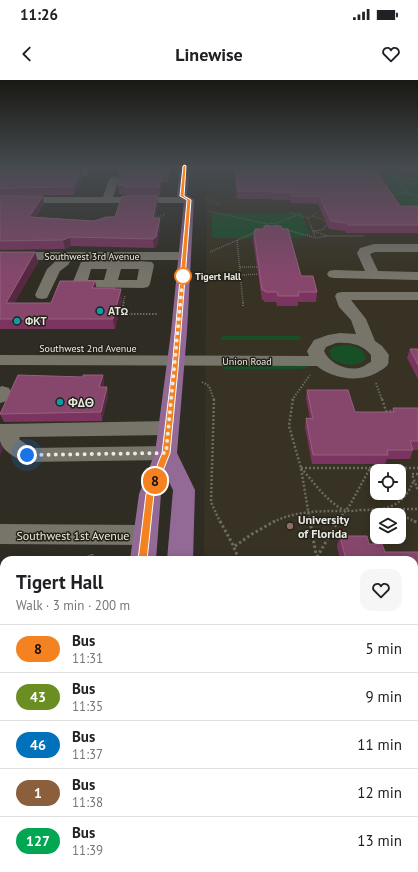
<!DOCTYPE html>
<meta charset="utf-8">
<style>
:root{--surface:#fff;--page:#f6f6f6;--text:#202124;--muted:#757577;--line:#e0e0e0}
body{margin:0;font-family:"PT Sans",sans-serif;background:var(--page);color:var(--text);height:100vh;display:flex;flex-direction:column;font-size:15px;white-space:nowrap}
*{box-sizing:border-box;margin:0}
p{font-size:13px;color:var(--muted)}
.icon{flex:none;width:22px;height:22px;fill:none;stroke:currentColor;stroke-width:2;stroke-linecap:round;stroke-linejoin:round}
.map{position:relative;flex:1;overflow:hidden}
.drawer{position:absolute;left:0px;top:476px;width:418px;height:316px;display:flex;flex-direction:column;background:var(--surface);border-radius:12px 12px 0 0;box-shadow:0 2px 10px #0003}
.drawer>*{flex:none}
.badge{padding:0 8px;border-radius:13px;font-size:14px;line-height:26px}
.controls{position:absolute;left:370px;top:384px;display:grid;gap:8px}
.controls a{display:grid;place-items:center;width:36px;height:36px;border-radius:8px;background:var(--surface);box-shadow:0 2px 10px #0003;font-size:20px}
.you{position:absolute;width:20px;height:20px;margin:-10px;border:3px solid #fff;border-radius:50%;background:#1a73e8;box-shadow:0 0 0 6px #1a73e833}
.map>.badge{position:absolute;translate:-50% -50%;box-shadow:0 0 0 2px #fff}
.round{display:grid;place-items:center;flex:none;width:42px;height:42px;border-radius:12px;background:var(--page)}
.summary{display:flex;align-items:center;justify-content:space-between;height:68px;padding:0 16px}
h1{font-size:19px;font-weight:700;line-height:30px}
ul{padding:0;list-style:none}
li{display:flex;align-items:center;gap:12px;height:48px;padding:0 16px;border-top:1px solid var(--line)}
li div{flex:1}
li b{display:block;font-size:15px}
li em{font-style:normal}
li .badge{min-width:44px;font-weight:700;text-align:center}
.status{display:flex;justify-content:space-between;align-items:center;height:28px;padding:0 20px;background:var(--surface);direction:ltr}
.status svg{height:11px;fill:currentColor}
header{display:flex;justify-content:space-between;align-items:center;height:52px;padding:0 16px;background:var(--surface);font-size:18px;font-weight:700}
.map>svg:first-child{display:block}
.built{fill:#373223;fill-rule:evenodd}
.green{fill:#174f26}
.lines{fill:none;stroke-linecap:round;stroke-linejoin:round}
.path-far5{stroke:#6c6a62;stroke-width:1;stroke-dasharray:1 1;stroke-linecap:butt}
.path-far4{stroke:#6c6a62;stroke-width:1.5;stroke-dasharray:1 1;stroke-linecap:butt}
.path-far3{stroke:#6c6a62;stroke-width:2;stroke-dasharray:1.5 1.5;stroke-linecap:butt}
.path-far2{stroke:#6c6a62;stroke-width:2.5;stroke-dasharray:2 2;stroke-linecap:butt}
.path-far1{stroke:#6c6a62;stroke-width:3;stroke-dasharray:2.5 2.5;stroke-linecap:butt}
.path{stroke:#6c6a62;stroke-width:4;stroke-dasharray:3 3;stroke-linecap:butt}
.minor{fill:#77746a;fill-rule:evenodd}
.major{fill:#936996;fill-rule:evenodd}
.wall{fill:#7b345f}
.shaded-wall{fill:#572841}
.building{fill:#87476d;stroke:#976080}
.line{fill:#f58220;stroke:#fff}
.walk{stroke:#eae9e3;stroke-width:4;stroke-dasharray:0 7.2}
.stop-dot{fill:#fff;stroke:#f58220;stroke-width:2}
.culture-dot{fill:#0f9aa8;stroke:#242219;stroke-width:1.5}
.education-dot{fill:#8d6e63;stroke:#242219;stroke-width:1.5}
.labels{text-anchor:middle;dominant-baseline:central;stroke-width:3;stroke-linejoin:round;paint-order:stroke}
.far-street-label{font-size:10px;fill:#eae9e3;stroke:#242219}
.far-stop-label{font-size:10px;font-weight:bold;fill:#eae9e3;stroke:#242219;text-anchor:start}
.far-poi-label{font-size:10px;font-weight:bold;fill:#eae9e3;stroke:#242219;text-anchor:start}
.poi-label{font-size:12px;font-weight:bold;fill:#eae9e3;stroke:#242219;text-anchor:start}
.street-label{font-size:12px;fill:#eae9e3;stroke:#242219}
</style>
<div class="status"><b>11:26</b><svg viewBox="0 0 49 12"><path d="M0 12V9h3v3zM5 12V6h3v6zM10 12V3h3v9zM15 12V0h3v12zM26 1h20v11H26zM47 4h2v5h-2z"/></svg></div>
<header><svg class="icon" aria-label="back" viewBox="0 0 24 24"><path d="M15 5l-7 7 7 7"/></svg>Linewise<svg class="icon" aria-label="heart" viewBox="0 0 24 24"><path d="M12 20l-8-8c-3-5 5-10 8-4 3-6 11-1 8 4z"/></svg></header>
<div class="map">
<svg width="418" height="792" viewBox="0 0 418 792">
<rect width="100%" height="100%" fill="#2e2c23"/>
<path class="built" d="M 207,86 L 418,86 L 418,788 L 283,788 L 414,788 L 414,480 L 204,480 ZM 377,391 L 399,391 L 399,413 L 377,413 ZM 377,435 L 399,435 L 399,457 L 377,457 Z"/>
<path class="green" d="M 418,92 L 418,125 L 402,125 L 379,93 Z
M 212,133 L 302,133 L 310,155 L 299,158 L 212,158 Z
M 224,256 L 299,256 L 302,260 L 222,260 L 221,257 Z
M 347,265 L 354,266 L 363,271 L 366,278 C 358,289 341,285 331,278 L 329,271 C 334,265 340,265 347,265 Z
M 224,285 L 307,285 L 308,288 L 299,289 L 224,289 Z"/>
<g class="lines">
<path class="path-far5" d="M 386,86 L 406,112 L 418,117
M 228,94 L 228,100
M 395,98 L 418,98
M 405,102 L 416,105
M 400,104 L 414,99
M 389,116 L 406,112
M 417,117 L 415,118 L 418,125
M 205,118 L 219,124
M 209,131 L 267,144
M 290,132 L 308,138
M 317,132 L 312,136 L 322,139 L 327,144 L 326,147
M 154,136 L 164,136 L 164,133
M 275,144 L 297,135
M 270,147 L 266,145 L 271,143 L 276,144 L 277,146 L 274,147
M 311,147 L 308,138 L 312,136"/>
<path class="path-far4" d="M 268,146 L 271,148 L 277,146
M 311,146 L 315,157
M 326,146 L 322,150 L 313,151 L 327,156
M 280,148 L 316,158 L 327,156 L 364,156
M 237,160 L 243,223
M 210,172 L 256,152
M 240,187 L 257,187
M 240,195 L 261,194
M 123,223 L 125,216"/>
<path class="path-far3" d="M 243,222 L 243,226
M 122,229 L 124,222
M 125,234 L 157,234
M 202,302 L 209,306 L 214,320
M 376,303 L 382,320
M 292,320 L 310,295"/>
<path class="path-far2" d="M 214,319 L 211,422 L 220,442
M 293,319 L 289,346 L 301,388 L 310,442
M 382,319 L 386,331 L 394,331
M 301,388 C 313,401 324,418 340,428 C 346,432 353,431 360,430 C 388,430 403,427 414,400
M 301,388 L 418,388
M 418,394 L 412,394 L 418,411
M 389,429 L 416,442
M 391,429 L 418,429
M 273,442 C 296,431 318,431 343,431
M 337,442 L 350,425 L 370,388"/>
<path class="path-far1" d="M 220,441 L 233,465 L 239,480
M 310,441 L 317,480
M 414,441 L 418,443
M 235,466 L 252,454 L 275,441
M 317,477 L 338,441
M 43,480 L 72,480 L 92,476 L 92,474"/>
<path class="path" d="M 414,727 L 418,728
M 237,788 L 237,792"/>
<path class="minor" d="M 83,86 L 92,86 L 87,96 L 52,97 L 47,94 L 52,91 L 81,91 Z
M 114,96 L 119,99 L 113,117 L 189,117 L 194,120 L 189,123 L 0,123 L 0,117 L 103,117 L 109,99 Z
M 374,164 L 418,164 L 418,172 L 375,172 L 370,174 L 378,191 L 418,192 L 418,200 L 334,198 L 329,197 L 327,194 L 329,191 L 334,190 L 365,191 L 357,173 L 360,168 Z
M 0,172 L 185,172 L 190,173 L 191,176 L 190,179 L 185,180 L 123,180 L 152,182 L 154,185 L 150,204 L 148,207 L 143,208 L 74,207 L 72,204 L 81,182 L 110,180 L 71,180 L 68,185 L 60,191 L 47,218 L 42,219 L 37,218 L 35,215 L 47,189 L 57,180 L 0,180 ZM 91,189 L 107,189 L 104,200 L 88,200 ZM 121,189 L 139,189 L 137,200 L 118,200 Z
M 342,212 L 418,212 L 418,220 L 351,220 L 366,239 L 375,261 L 382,266 L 389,275 C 388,278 389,282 388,284 C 386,288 381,290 378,292 C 361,303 332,299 317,286 L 0,285 L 0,275 L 309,276 L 307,271 L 314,260 L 328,255 L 340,253 L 356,254 L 351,240 L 339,227 L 335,216 L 337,213 ZM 336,263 C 350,262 362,264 371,275 L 371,282 C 368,283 365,286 362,287 C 349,292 329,284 324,271 L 326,267 Z
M 2,306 L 9,308 L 11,312 L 7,321 L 0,323 L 0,307 Z
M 169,341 L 176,343 L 179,348 L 176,353 L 169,355 L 20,357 L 19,359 L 31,368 L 166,366 L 173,368 L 177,373 L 173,378 L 166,380 L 27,382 C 18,380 2,371 0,361 C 0,356 0,349 0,344 Z
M 0,444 L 145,445 L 154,448 L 157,455 L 154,462 L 145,465 L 0,464 Z
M 414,512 L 418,512 L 418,536 L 414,536 Z
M 0,595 L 4,595 L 4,625 L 0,625 Z"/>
<path class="major" d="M 180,86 L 190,86 L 187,115 L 194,120 L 187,252 L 177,373 L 195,410 L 193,480 L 167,480 L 173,410 L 167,398 L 161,414 L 156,480 L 130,480 L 139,414 L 155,373 L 171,252 L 184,121 L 177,116 Z
M 88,788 L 126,788 L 126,792 L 88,792 Z
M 146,788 L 184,788 L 183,792 L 145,792 Z"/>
</g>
<path class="wall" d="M 0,86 L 81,86 L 80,90 L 30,90 L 28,91 L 83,98 L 74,115 L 0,116 Z
M 171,86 L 168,102 L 162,102 L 160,116 L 126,116 L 126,114 L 119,114 L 118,105 L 119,102 L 117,89 Z
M 273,86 L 373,86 L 400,126 L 418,126 L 418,153 L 346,153 L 345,151 L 329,149 L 318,124 L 291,123 L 290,120 L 271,120 L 271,119 L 237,119 L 235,95 L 236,87 L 273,87 Z
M 394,86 L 418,86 L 418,93 L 399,93 Z
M 0,116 L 44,124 L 36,137 L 94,141 L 115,137 L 158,124 L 155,138 L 160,138 L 160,147 L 157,166 L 154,168 L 71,166 L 65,169 L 0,170 Z
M 264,146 L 282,149 L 301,196 L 317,212 L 316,222 L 298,222 L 298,226 L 277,226 L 276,222 L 264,222 L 264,220 L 262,220 L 253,160 L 254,151 L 264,149 Z
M 0,172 L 35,172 L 38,182 L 14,223 L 51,223 L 96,208 L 115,209 L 122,220 L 115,249 L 0,249 Z
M 410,269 L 418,269 L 418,299 L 407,278 Z
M 103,295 L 104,304 L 103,307 L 107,307 L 108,316 L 102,341 L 4,342 L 0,334 L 83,297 Z
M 307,310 L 355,332 L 392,332 L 393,328 L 418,328 L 418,370 L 413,370 L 410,379 L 387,379 L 385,384 L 312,384 L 305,347 L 306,338 L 310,339 L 306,318 Z
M 340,456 L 367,456 L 369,464 L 382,464 L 385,472 L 418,472 L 418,515 L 414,521 L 414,480 L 340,480 L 337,466 Z
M 414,586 L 418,586 L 418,653 L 414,653 Z"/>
<path class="shaded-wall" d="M 22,86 L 29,86 L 30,90 L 24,93 Z
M 169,86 L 171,86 L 168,102 L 168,94 Z
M 82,90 L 83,98 L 74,115 L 73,107 Z
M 162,94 L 162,102 L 160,116 L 159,107 Z
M 43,116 L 44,124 L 31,146 L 29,137 Z
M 157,116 L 158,124 L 154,147 L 153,138 Z
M 160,138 L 160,147 L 157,166 L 154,168 L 153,159 Z
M 70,157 L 71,166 L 65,169 L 63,160 Z
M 35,172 L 38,182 L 9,233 L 6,223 Z
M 95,201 L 97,210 L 92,208 Z
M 121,209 L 122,220 L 115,249 L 113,239 Z
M 103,295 L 104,304 L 101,316 L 99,307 Z
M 107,307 L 108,316 L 102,341 L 101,332 Z
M 0,362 L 3,369 L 0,376 Z"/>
<path class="building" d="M 0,86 L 23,86 L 28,91 L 82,90 L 73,107 L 0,108 Z
M 118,86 L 169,86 L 168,94 L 162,94 L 159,107 L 125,107 L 126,105 L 118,105 L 122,94 L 119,94 L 120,90 L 117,89 Z
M 275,86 L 373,86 L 400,126 L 418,126 L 418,145 L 348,145 L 347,143 L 331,141 L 319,116 L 292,116 L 291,112 L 272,112 L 271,111 L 238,111 L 236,87 L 275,87 Z
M 0,116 L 43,116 L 29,137 L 94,141 L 106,137 L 115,137 L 122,116 L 157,116 L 153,138 L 160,138 L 156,157 L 153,159 L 70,157 L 63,160 L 0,161 Z
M 264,146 L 281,146 L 282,149 L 288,149 L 301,196 L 313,196 L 317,212 L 298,212 L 299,216 L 278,216 L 277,212 L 265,212 L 265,210 L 262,210 L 254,151 L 256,151 L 255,149 L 264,149 Z
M 0,172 L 35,172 L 6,223 L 51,223 L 60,201 L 95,201 L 92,208 L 115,208 L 114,209 L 121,209 L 113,239 L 0,239 Z
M 410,269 L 418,269 L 418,285 Z
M 18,295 L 83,297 L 83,295 L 103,295 L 99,307 L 107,307 L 101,332 L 0,334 Z
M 307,310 L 348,310 L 355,332 L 394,332 L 393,328 L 418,328 L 418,361 L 410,361 L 413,370 L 387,370 L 388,375 L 313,375 L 306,338 L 313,339 Z
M 340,456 L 367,456 L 369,464 L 382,464 L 385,472 L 418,472 L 418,515 L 414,515 L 414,480 L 346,480 Z
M 285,478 L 300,478 L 302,480 L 282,480 Z
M 414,586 L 418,586 L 418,646 L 414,646 Z"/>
<linearGradient id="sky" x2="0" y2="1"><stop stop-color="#191813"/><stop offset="0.44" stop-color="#464b50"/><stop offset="1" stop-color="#464b50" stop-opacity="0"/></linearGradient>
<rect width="418" height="197" fill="url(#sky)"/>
<path class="line" d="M 185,85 L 186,86 L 184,116 L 191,120 L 178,289 L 170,373 L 154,414 L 147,480 L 143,484 L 138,480 L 146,414 L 162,373 L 172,289 L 187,120 L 180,116 L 183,86 Z"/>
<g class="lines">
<path class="walk" d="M 27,375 L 166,373 L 183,195 L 183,196"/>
</g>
<circle class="stop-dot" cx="183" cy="196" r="8"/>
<g class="culture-dot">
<circle cx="100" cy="231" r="4"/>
<circle cx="17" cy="241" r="4"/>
<circle cx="60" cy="322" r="4"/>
</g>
<circle class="education-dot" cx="290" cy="446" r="4"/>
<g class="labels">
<g class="far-street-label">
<text x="92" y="176">Southwest 3rd Avenue</text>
<text x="88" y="268">Southwest 2nd Avenue</text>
<text x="247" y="281">Union Road</text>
</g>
<g class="far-stop-label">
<text x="195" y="196">Tigert Hall</text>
</g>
<g class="far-poi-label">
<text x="108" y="231">ΑΤΩ</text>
<text x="25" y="241">ΦΚΤ</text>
</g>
<g class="poi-label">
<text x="68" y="322">ΦΔΘ</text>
<text x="298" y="439">University<tspan x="298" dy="14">of Florida</tspan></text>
</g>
<g class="street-label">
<text x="73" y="455">Southwest 1st Avenue</text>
</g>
</g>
</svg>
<div class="controls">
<a><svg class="icon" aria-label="locate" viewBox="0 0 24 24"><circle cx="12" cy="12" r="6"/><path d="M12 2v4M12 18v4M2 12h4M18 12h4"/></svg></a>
<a><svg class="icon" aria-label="layers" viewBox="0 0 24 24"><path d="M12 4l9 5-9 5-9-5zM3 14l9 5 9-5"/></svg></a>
</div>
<div class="you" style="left:27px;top:375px"></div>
<b class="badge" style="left:155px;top:401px;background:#f58220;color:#111">8</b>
<section class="drawer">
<div class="summary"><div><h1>Tigert Hall</h1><p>Walk · 3 min · 200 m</p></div><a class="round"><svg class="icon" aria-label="heart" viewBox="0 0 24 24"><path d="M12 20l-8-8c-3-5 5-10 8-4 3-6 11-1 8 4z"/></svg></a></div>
<ul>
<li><span class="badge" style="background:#f58220;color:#111">8</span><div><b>Bus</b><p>11:31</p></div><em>5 min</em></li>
<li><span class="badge" style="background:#6b8e23;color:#fff">43</span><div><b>Bus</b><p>11:35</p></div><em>9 min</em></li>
<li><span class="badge" style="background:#0072bc;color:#fff">46</span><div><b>Bus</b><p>11:37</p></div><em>11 min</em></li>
<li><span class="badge" style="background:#8b5e3c;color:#fff">1</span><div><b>Bus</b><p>11:38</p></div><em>12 min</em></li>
<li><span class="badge" style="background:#00a651;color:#fff">127</span><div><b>Bus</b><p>11:39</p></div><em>13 min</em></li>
</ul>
</section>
</div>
